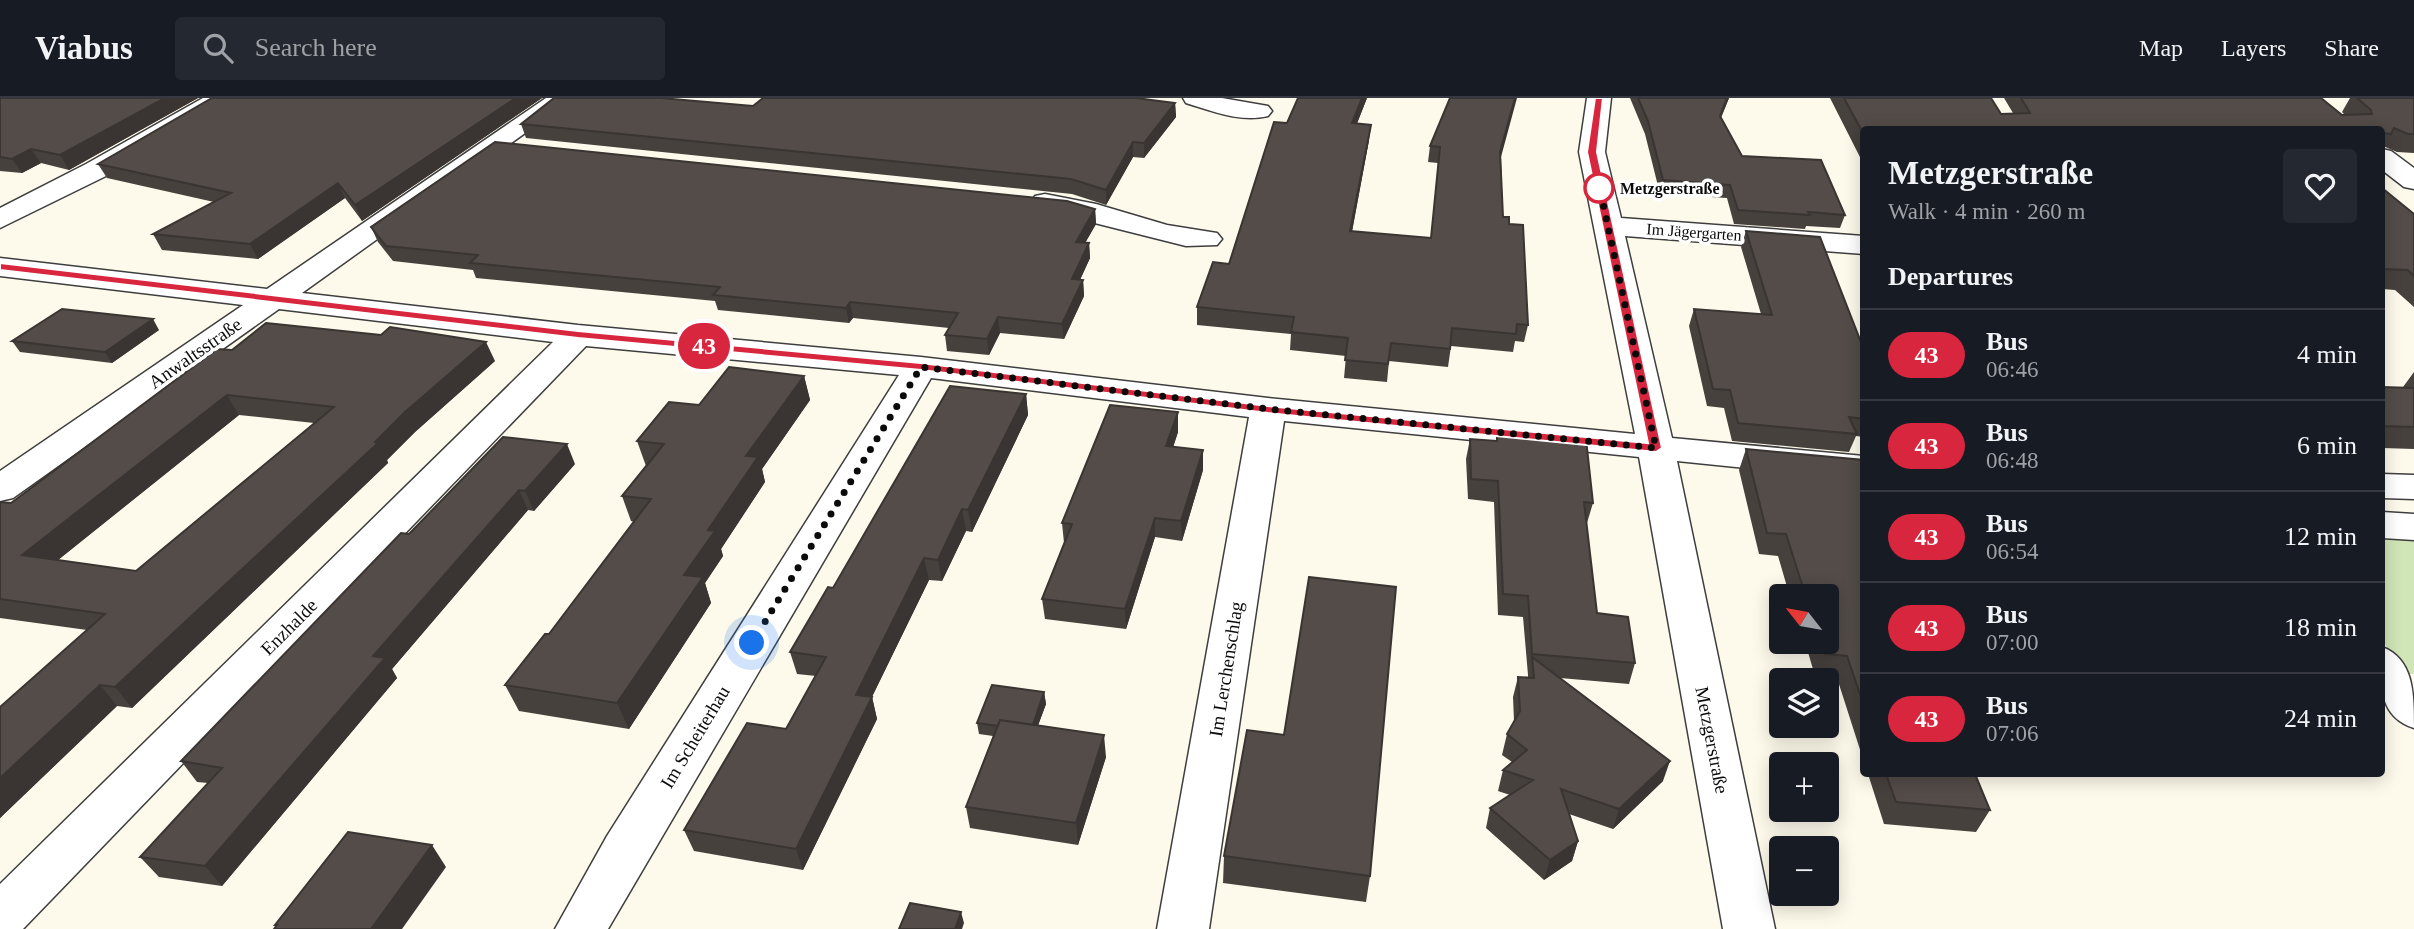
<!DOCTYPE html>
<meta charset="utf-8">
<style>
:root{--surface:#171b24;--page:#242831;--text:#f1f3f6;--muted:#9ea1a6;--line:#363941}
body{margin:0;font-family:"Times New Roman",serif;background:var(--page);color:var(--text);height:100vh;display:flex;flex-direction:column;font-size:26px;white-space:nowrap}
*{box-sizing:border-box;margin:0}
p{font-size:23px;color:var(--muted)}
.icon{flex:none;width:38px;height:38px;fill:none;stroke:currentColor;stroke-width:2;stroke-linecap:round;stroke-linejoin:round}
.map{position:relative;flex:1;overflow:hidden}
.sheet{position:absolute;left:1860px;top:28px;width:525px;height:651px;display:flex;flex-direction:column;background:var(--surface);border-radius:7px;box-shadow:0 4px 18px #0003}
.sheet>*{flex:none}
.badge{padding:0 14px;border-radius:23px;font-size:24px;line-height:46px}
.needle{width:46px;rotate:301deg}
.buttons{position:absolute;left:1769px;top:486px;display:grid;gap:14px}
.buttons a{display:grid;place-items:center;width:70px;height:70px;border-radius:7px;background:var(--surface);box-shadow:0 4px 18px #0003;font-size:35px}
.you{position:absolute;width:35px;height:35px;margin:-18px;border:5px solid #fff;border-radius:50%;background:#1a73e8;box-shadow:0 0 0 10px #1a73e833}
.map>.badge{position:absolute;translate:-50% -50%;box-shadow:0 0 0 4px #fff}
h2{padding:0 28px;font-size:26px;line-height:63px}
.round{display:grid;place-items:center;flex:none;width:74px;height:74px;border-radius:7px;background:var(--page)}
.overview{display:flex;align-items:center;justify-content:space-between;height:119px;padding:0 28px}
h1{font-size:33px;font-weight:600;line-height:52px}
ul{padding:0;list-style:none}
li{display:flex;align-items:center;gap:21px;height:91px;padding:0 28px;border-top:2px solid var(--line)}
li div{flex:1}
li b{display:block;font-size:26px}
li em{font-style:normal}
li .badge{min-width:77px;font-weight:700;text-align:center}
header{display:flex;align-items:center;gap:42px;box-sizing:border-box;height:98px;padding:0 35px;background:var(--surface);border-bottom:2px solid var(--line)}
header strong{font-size:33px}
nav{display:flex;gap:38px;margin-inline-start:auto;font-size:24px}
.search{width:490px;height:63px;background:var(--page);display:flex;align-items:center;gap:18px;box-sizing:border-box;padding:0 24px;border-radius:7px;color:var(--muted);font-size:26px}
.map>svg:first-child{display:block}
.green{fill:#d1e6b7}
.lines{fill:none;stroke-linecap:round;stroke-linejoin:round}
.minor-casing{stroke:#3e3e3e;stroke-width:3}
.minor{fill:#fff;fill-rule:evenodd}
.wall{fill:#47413e;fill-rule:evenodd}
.shaded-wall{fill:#3a3532}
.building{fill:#534c48;stroke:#3a3532;stroke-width:2;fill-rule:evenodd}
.line{fill:#d7263d;stroke:#fff;stroke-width:2}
.walk{stroke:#0b0b0b;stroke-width:7;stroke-dasharray:0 12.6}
.stop-dot{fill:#fff;stroke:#d7263d;stroke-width:3.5}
.labels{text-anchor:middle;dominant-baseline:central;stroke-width:7;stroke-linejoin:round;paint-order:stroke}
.far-stop-label{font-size:16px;font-weight:bold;fill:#0b0b0b;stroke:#fff;text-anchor:start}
.far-street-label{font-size:16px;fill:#0b0b0b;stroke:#fff}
.street-label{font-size:19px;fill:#0b0b0b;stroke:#fff}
</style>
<header>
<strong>Viabus</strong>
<div class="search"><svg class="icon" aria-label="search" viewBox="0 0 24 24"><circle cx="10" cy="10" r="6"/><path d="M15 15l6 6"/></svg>Search here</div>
<nav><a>Map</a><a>Layers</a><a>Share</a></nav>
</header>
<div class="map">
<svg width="2414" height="831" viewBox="0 0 2414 831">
<rect width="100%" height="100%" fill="#fefaeb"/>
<path class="green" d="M 2382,439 L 2414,441 L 2414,576 L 2405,576 L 2382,542 Z"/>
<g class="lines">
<g class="minor-casing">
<path id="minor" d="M 203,0 L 233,0 L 230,5 L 106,78 L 0,130 L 0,110 L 86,66 Z
M 546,0 L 574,0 L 302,195 L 578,227 L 921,259 L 1268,300 L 1635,336 L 1579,54 L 1587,0 L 1611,0 L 1605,54 L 1621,120 L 1864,138 L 1864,156 L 1625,138 L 1672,340 L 1864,358 L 1864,382 L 1677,363 L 1775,831 L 1723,831 L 1639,359 L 1284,323 L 1209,831 L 1157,831 L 1249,319 L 931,280 L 608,831 L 555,831 L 607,738 L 899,277 L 586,248 L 23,831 L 0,831 L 0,786 L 553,244 L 279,211 L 13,400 L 0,403 L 0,373 L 243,207 L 0,178 L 0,160 L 267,191 Z
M 1183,0 L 1222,0 L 1268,8 L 1272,13 L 1268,18 C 1241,25 1212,13 1186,5 Z
M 2382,51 L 2391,53 L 2414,70 L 2414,91 L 2404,89 L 2382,72 Z
M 1045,96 L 1096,106 L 1167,127 L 1217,135 L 1222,141 L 1217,147 L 1186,148 L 1035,110 L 1031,104 L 1035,98 Z
M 2382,376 L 2414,377 L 2414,401 L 2382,400 Z
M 2382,414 L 2414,416 L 2414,442 L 2382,440 Z
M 2382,549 C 2414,561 2414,596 2414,630 C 2376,618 2381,582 2382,549 Z"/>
</g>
<use href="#minor" class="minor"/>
</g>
<path class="wall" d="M 0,0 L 198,0 L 69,72 L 41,65 L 22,75 L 0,73 Z
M 212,0 L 542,0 L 362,123 L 345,100 L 258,161 L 162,152 L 153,136 L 214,104 L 107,80 L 98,66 Z
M 1298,0 L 1367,0 L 1357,25 L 1369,42 L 1352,133 L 1431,140 L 1438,65 L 1428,64 L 1430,48 L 1450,0 L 1501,60 L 1503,119 L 1509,126 L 1528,227 L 1524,244 L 1515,243 L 1513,254 L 1451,248 L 1448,269 L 1389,263 L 1387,284 L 1344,280 L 1346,258 L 1290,252 L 1291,236 L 1197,227 L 1197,209 L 1229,166 Z
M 1630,0 L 1729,0 L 1721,20 L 1742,58 L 1845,117 L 1840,130 L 1806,128 L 1805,131 L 1734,126 L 1727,100 L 1660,96 L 1645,36 Z
M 1830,0 L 1991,0 L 2001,16 L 2013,15 L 2004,0 L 2321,0 L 2342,17 L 2345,17 L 2342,14 L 2350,0 L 2414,0 L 2414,55 L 2397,54 L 2383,48 L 2382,50 L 2382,32 L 1864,32 L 1864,67 Z
M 1175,5 L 1176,19 L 1144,60 L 1133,59 L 1106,107 L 1072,96 L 526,40 L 521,26 L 753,8 Z
M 2382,90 L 2414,116 L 2414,209 L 2395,192 L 2382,191 Z
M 1095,111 L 1096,126 L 1085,145 L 1089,145 L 1090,160 L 1080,182 L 1083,182 L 1084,198 L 1064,241 L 1000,235 L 989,257 L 947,253 L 945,237 L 949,230 L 853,220 L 849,225 L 718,212 L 715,203 L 476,180 L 473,172 L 393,163 L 378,144 L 371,129 Z
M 1746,133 L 1864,252 L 1864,339 L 1856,338 L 1849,354 L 1732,343 L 1724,310 L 1707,308 L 1689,228 L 1694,211 L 1761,216 L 1741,149 Z
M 159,232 L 112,265 L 20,254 L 12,243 Z
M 232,252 L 495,263 L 415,334 L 387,362 L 388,365 L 132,610 L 117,608 L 0,720 L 0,609 L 87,532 L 0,520 L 0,404 L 11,405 ZM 239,317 L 314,325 L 136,473 L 58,462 Z
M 2414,274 L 2414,351 L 2382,350 L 2382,289 L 2403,289 Z
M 804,278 L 810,302 L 762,371 L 765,384 L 721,451 L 723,458 L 705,485 L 711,505 L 629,631 L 519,613 L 505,587 L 549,536 L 634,424 L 631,423 L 622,398 L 646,368 L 637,343 L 699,307 Z
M 1026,296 L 1028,317 L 972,434 L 966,433 L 942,483 L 929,482 L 872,599 L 877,621 L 803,772 L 694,753 L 684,732 L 786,631 L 816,578 L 797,576 L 790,554 L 833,490 Z
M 1178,314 L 1178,334 L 1173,349 L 1203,372 L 1182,443 L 1155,439 L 1126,531 L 1045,521 L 1042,501 L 1064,445 L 1062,425 Z
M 1497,334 L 1593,405 L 1587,425 L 1586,425 L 1597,515 L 1635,565 L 1629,586 L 1560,580 L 1663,683 L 1613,731 L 1569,716 L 1578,743 L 1572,763 L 1544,782 L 1486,730 L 1490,710 L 1510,697 L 1498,693 L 1503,672 L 1512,664 L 1502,657 L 1507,636 L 1514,623 L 1513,599 L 1518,579 L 1528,580 L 1528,577 L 1523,519 L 1498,517 L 1494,404 L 1468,401 L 1466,361 L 1470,341 L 1496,343 Z
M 1746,351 L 1864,362 L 1864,664 L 1837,580 L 1815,578 L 1805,544 L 1827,544 L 1827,499 L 1790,499 L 1778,458 L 1759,456 L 1739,372 Z
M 575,366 L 534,413 L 528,412 L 392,571 L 397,580 L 222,788 L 159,779 L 140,759 L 208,685 L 197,684 L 181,663 L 409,436 Z
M 1044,594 L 1046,606 L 1038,627 L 1106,659 L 1078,747 L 970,730 L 966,709 L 993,638 L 979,636 L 977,625 Z
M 1868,676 L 1975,676 L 1990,712 L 1976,734 L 1884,726 Z
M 1224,758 L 1370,778 L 1366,804 L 1223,785 Z"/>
<path class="shaded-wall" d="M 165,0 L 198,0 L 69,72 L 60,57 Z
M 516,0 L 542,0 L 362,123 L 355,107 Z
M 1362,0 L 1367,0 L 1351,41 L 1352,25 Z
M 1515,0 L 1517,0 L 1498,70 L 1500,54 Z
M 1727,0 L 1729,0 L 1716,31 L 1720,18 Z
M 1175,5 L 1176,19 L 1144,60 L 1144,45 Z
M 1371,27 L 1369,42 L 1349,150 L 1350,133 Z
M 1133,44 L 1133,59 L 1106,107 L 1106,92 Z
M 31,51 L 41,65 L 22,75 L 12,61 Z
M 338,85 L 345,100 L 258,161 L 250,146 Z
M 1095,111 L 1096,126 L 1077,159 L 1076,144 Z
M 1089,145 L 1090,160 L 1073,197 L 1072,181 Z
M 1083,182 L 1084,198 L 1064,241 L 1062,226 Z
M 850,204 L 853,220 L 849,225 L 846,210 Z
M 998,219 L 1000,235 L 989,257 L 987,241 Z
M 153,221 L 159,232 L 112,265 L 105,254 Z
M 486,244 L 495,263 L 415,334 L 387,362 L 388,365 L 132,610 L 115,589 L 405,314 Z
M 804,278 L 810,302 L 762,371 L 765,384 L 721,451 L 723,458 L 705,485 L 711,505 L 629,631 L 617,605 L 746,358 Z
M 1026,296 L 1028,317 L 972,434 L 968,412 Z
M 227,297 L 239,317 L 38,478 L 22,457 Z
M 1178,314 L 1178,334 L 1167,368 L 1166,348 Z
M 567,346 L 575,366 L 534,413 L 525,393 Z
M 1203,352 L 1203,372 L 1182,443 L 1181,423 Z
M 519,392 L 528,412 L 392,571 L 397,580 L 222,788 L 205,768 L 373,558 Z
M 962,411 L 966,433 L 942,483 L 938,462 Z
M 1155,420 L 1155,439 L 1126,531 L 1125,511 Z
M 924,460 L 929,482 L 862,619 L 856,597 Z
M 100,587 L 117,608 L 0,720 L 0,680 Z
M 1044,594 L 1046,606 L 1032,644 L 1031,632 Z
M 872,599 L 877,621 L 803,772 L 796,751 Z
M 1104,637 L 1106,659 L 1078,747 L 1076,725 Z
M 1670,663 L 1663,683 L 1613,731 L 1619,711 Z
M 1578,743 L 1572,763 L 1544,782 L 1550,762 Z
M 432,747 L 446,769 L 402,831 L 371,831 Z
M 961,814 L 964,825 L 962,831 L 955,831 Z"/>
<path class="building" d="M 0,0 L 165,0 L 60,57 L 31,51 L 12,61 L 0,59 Z
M 212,0 L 516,0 L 355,107 L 338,85 L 250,146 L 153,136 L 231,95 L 98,66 Z
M 554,0 L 661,0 L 753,8 L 763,0 L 1136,0 L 1175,5 L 1144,45 L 1133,44 L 1106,92 L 1071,81 L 521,26 Z
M 1298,0 L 1362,0 L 1352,25 L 1371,27 L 1350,133 L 1431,140 L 1440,49 L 1430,48 L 1450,0 L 1515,0 L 1500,54 L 1503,119 L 1509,119 L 1509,126 L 1523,127 L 1528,227 L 1517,226 L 1516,236 L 1452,230 L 1450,251 L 1391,245 L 1388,266 L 1345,262 L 1348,240 L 1291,234 L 1294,219 L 1197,209 L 1213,164 L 1229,166 L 1274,24 L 1287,25 Z
M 1638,0 L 1727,0 L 1720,18 L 1742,58 L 1821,62 L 1845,117 L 1808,114 L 1810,117 L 1738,112 L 1730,87 L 1663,82 L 1648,23 Z
M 1844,0 L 1991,0 L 2001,16 L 2030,15 L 2021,0 L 2321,0 L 2342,17 L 2372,16 L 2371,12 L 2357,0 L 2414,0 L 2414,36 L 2408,36 L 2394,30 L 2391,36 L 2382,35 L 2382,32 L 1864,32 L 1864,37 Z
M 495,44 L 1067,103 L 1095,111 L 1076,144 L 1089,145 L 1072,181 L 1083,182 L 1062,226 L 998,219 L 987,241 L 945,237 L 958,215 L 850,204 L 846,210 L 713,197 L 720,189 L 470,165 L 478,157 L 386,148 L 371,129 Z
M 2382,90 L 2414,116 L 2414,178 L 2408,172 L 2382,171 Z
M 1746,133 L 1820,139 L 1864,252 L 1864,321 L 1849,319 L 1857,336 L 1738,325 L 1730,292 L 1713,291 L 1694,211 L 1772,217 Z
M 62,211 L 153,221 L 105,254 L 12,243 Z
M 266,225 L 381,237 L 390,229 L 486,244 L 405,314 L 375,344 L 378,345 L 115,589 L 100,587 L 0,680 L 0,609 L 105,516 L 0,501 L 0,404 L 11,405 L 217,251 L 232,252 ZM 227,297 L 334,309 L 136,473 L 22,457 Z
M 729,269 L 804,278 L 746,358 L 758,359 L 708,432 L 715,433 L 684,477 L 703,479 L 617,605 L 505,587 L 545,536 L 549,536 L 651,401 L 622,398 L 664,346 L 637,343 L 669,304 L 699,307 Z
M 950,288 L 1026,296 L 968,412 L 962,411 L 938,462 L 924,460 L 856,597 L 872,599 L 796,751 L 684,732 L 747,625 L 786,631 L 826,559 L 790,554 L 828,489 L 833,490 Z
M 2382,289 L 2414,290 L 2414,329 L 2382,328 Z
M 1110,307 L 1178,314 L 1166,348 L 1203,352 L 1181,423 L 1155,420 L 1125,511 L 1042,501 L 1072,426 L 1062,425 Z
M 1497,334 L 1586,341 L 1593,405 L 1584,404 L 1597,515 L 1628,519 L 1635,565 L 1532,556 L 1528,498 L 1503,496 L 1498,383 L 1471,381 L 1470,341 L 1497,343 Z
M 503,339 L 567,346 L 525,393 L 519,392 L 373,558 L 385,560 L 205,768 L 140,759 L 222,670 L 181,663 L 401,435 L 409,436 Z
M 1746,351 L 1864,362 L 1864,608 L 1847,558 L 1825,556 L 1821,544 L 1827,544 L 1827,499 L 1806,499 L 1786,436 L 1767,435 Z
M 1309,479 L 1396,489 L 1370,778 L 1224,758 L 1247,632 L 1284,637 Z
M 1532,559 L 1670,663 L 1619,711 L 1561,691 L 1578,743 L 1550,762 L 1490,710 L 1533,682 L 1503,672 L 1527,652 L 1507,636 L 1520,613 L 1518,579 L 1534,580 Z
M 992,587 L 1044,594 L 1033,627 L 1000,622 L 998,628 L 977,625 Z
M 1000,622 L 1104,637 L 1076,725 L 966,709 Z
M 1886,676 L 1975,676 L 1990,712 L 1896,704 Z
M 348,734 L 432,747 L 371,831 L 274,831 L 277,827 L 275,827 Z
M 910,805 L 961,814 L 955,831 L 899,831 Z"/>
<path class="line" d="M 1595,0 L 1603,0 L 1597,54 L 1662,350 L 1656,354 L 1268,315 L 921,272 L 578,240 L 0,172 L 0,165 L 578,233 L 921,265 L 1268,308 L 1648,345 L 1587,54 Z"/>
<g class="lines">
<path class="walk" d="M 752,545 L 921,269 L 1268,311 L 1656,350 L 1597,78 L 1599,90"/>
</g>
<circle class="stop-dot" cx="1599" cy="90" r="14"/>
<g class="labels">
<g class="far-stop-label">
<text x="1620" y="90">Metzgerstraße</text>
</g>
<g class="far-street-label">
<text transform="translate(1694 134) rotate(4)">Im Jägergarten</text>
</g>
<g class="street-label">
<text transform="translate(195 255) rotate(-35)">Anwaltsstraße</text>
<text transform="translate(289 529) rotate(-45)">Enzhalde</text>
<text transform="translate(1226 571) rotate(-81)">Im Lerchenschlag</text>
<text transform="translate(695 639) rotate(-59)">Im Scheiterhau</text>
<text transform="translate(1712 642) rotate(79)">Metzgerstraße</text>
</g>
</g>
</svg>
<div class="buttons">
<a><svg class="needle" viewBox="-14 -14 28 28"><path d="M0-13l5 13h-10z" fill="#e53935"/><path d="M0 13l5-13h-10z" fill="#9ea1a6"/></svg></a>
<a><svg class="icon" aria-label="layers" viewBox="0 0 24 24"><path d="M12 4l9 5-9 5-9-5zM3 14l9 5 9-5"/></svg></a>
<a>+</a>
<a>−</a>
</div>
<div class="you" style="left:752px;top:545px"></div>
<b class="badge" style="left:704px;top:248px;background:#d7263d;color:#fff">43</b>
<section class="sheet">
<div class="overview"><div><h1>Metzgerstraße</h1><p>Walk · 4 min · 260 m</p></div><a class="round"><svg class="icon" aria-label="heart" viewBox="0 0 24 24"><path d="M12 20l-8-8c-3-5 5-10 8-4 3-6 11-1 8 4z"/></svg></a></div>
<h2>Departures</h2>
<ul>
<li><span class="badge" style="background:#d7263d;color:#fff">43</span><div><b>Bus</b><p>06:46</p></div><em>4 min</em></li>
<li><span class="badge" style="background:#d7263d;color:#fff">43</span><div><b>Bus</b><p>06:48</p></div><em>6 min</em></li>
<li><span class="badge" style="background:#d7263d;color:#fff">43</span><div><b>Bus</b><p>06:54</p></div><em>12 min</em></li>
<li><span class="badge" style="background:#d7263d;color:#fff">43</span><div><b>Bus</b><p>07:00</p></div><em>18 min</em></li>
<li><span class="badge" style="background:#d7263d;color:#fff">43</span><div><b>Bus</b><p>07:06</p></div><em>24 min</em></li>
</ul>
</section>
</div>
